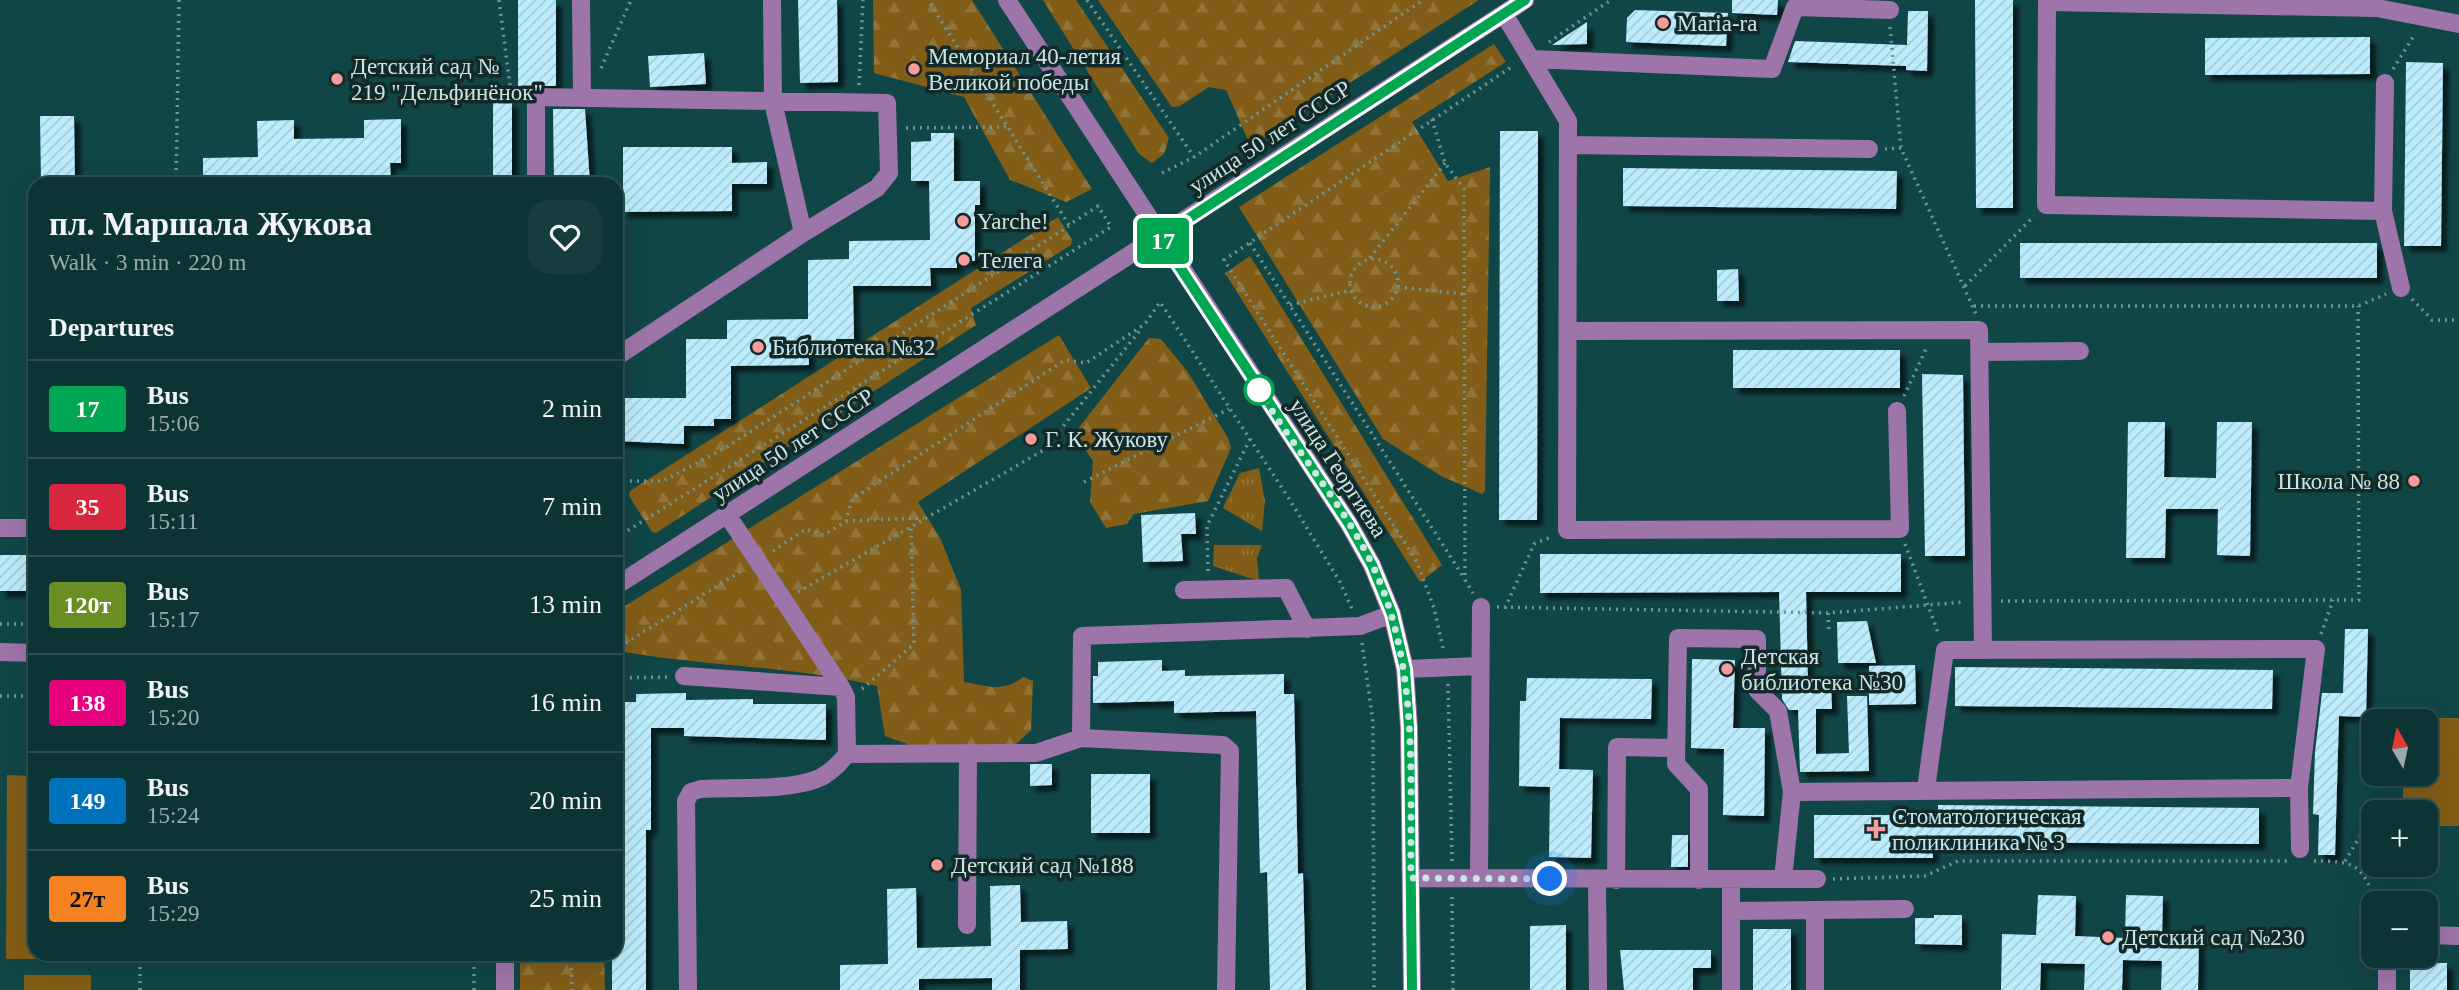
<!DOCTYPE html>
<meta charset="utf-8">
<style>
:root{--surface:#0d3435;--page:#163c3d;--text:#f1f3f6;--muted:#9aaaad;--line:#2d4f50}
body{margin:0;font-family:Georgia,serif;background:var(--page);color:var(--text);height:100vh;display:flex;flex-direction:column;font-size:26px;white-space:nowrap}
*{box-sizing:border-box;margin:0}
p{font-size:23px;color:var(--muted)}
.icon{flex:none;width:38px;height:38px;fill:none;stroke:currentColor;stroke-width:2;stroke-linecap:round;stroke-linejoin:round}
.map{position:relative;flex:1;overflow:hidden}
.sheet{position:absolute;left:28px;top:177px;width:595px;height:784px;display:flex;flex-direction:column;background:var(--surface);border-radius:21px;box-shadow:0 7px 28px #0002,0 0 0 2px var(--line)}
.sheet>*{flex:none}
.badge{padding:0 14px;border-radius:5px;font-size:24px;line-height:46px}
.needle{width:46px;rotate:351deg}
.buttons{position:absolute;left:2361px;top:709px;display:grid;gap:14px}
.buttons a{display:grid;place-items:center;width:77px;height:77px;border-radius:14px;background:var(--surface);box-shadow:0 7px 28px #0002,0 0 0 2px var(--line);font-size:35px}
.you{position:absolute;width:35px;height:35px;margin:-18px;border:5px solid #fff;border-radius:50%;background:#1a73e8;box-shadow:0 0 0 10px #1a73e833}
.map>.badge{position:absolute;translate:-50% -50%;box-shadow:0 0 0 4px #fff}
h2{padding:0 21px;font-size:26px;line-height:63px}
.round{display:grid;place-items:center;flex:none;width:74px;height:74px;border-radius:21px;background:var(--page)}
.summary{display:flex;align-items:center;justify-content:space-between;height:119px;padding:0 21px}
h1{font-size:33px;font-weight:700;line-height:52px}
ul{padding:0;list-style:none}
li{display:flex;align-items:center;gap:21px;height:98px;padding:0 21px;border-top:2px solid var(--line)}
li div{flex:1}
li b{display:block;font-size:26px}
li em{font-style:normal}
li .badge{min-width:77px;font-weight:700;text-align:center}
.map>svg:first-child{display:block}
.grass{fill:url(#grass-tufts)}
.forest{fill:url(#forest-firs)}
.garden{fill:#825d17}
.building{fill:url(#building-hatch);filter:url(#shadow)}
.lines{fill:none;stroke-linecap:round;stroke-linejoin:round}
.path{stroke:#6e9696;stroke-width:3.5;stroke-dasharray:2 5;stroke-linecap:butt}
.minor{stroke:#9e75aa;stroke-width:18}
.line-casing{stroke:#fff;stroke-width:16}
.line{stroke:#00a651;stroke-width:10}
.walk{stroke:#cbe5e5;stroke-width:7;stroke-dasharray:0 12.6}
.poi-dot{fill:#f59b9d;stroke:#132829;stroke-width:2.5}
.stop-dot{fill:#fff;stroke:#00a651;stroke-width:3.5}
.labels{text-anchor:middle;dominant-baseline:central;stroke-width:7;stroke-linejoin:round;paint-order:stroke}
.poi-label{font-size:23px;fill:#cbe5e5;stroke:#132829;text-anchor:start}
.street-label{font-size:23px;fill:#cbe5e5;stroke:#132829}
</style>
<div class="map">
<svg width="2459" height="990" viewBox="0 0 2459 990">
<defs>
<pattern id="grass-tufts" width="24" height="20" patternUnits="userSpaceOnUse" patternTransform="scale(1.75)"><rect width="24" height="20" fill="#825d17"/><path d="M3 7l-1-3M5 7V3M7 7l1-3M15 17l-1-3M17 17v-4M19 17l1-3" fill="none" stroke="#927439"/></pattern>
<pattern id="forest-firs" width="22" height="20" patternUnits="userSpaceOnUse" patternTransform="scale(1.75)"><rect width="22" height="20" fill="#825d17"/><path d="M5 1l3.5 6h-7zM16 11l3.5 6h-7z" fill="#927439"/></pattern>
<pattern id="building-hatch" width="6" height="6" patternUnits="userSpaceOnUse" patternTransform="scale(1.75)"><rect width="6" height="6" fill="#bdedfc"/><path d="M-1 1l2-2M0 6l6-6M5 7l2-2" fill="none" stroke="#a3cbd7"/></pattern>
<filter id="shadow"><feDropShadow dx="6" dy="6" stdDeviation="2" flood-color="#0009"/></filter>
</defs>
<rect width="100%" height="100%" fill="#114647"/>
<path class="grass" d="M 1259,468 L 1265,501 L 1262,531 L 1223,508 L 1240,473 Z
M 1214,545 L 1262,545 L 1257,558 L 1259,581 L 1213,566 Z"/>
<path class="forest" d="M 873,0 L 972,0 L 1092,189 L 1066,202 L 1010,180 L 964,97 L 874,73 Z
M 1043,0 L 1076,0 L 1169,138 L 1164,154 L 1152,163 L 1139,154 Z
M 1098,0 L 1479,0 L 1256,143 L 1248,140 L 1226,90 L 1209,87 L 1180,106 L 1172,107 Z
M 1494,44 L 1506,62 L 1412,122 L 1448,181 L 1490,167 L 1485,491 L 1482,494 L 1441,476 L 1383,439 L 1239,207 Z
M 1058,217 L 1072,240 L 1071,245 L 971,308 L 976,325 L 656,533 L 652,532 L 629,496 L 630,491 Z
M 1250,256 L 1442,565 L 1420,582 L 1225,273 Z
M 1059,335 L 1091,388 L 918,502 L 941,540 L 961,590 L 964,682 C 988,686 1003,693 1023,677 L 1033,681 L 1031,730 L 1012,748 L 916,747 L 885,736 L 877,686 C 792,665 705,667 619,651 L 616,645 L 617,611 Z
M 1149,338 L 1161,339 L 1187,371 L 1228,438 L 1231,448 L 1208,501 L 1134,514 L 1127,524 L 1106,528 L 1090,502 L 1093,461 L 1078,439 L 1077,430 Z
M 520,954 L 604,954 L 605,990 L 520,990 Z"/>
<path class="garden" d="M 2403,718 L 2459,718 L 2459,826 L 2426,826 L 2426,812 L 2403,812 L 2403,774 L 2426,774 L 2426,721 L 2403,721 Z
M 7,775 L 35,776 L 35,954 L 107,954 L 107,959 L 6,959 Z
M 24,975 L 91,975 L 91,990 L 24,990 Z"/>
<path class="building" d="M 518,0 L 556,0 L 556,86 L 518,86 Z
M 798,0 L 837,0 L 838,82 L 800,83 Z
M 1732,0 L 1778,0 L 1777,15 L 1732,13 Z
M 1975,0 L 2013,0 L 2013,208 L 1976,208 Z
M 1635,10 L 1728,13 L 1726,46 L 1626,42 L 1627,18 Z
M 1908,11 L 1928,11 L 1927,71 L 1906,70 L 1906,66 L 1788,62 L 1795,41 L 1907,45 Z
M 1587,22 L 1587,44 L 1552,45 Z
M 2370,37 L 2370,74 L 2205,75 L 2205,38 Z
M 704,53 L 706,84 L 650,87 L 648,56 Z
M 2406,62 L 2443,63 L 2441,246 L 2404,246 Z
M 493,101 L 512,101 L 512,184 L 493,184 Z
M 553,109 L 585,109 L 590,184 L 554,184 Z
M 40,116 L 74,116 L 75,184 L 41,184 Z
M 401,119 L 401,163 L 390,163 L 391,184 L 350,184 L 350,181 L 203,184 L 203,158 L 258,157 L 257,121 L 294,120 L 294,139 L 364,138 L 364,120 Z
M 1500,131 L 1538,131 L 1537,520 L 1499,520 Z
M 931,133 L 954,133 L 954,181 L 980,181 L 980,205 L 975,205 L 975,261 L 957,261 L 957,268 L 930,268 L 931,286 L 853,286 L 854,339 L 836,339 L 836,346 L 808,346 L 809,365 L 731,366 L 731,419 L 714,419 L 714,426 L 684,426 L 684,444 L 616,441 L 616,398 L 686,398 L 686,339 L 727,339 L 727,320 L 808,319 L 808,260 L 849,259 L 849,241 L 930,240 L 929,181 L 911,181 L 911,142 L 931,141 Z
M 623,147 L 732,147 L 732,163 L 767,162 L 767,184 L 732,184 L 732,211 L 623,212 Z
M 1623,168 L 1897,171 L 1896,209 L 1623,206 Z
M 2020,243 L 2377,243 L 2377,278 L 2020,278 Z
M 1738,269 L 1739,301 L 1717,301 L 1717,270 Z
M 1733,350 L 1900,350 L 1900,388 L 1733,388 Z
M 1922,374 L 1963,375 L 1965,556 L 1925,556 Z
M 2128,422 L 2165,422 L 2164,477 L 2216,478 L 2217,422 L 2252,422 L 2250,556 L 2217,555 L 2218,509 L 2166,509 L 2165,558 L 2126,558 Z
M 1195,513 L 1196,534 L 1181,534 L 1183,561 L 1143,562 L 1141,515 Z
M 1540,554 L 1901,554 L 1901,592 L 1806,592 L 1808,685 L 1831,684 L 1832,709 L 1816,709 L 1816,754 L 1849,753 L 1847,696 L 1867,696 L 1869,771 L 1800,772 L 1798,710 L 1789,710 L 1782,699 L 1779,592 L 1540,593 Z
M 0,555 L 35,555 L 35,591 L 0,591 Z
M 1867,621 L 1876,663 L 1838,663 L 1837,622 Z
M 2345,629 L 2368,629 L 2366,717 L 2339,716 L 2335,855 L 2318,855 L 2319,815 L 2313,814 L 2315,752 L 2322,693 L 2343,693 Z
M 1692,659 L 1735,660 L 1733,728 L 1765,728 L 1764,816 L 1723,815 L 1724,749 L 1691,748 Z
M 1162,660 L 1162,671 L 1185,670 L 1185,676 L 1284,674 L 1284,694 L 1294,694 L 1298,874 L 1303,873 L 1306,990 L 1270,990 L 1267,872 L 1260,873 L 1256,711 L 1174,713 L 1174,701 L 1093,703 L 1093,676 L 1098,676 L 1098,662 Z
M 1915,665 L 1916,704 L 1869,705 L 1869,666 Z
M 1955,667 L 2273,670 L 2272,709 L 1955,706 Z
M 1527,678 L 1652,679 L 1651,719 L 1560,718 L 1559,769 L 1593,770 L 1591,858 L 1549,857 L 1550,787 L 1519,786 L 1520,701 L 1526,701 Z
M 686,693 L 686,700 L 753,699 L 753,704 L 826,704 L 826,740 L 684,736 L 684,728 L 651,728 L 651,830 L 646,830 L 646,990 L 612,990 L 612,954 L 616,954 L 617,702 L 636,702 L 636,694 Z
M 1030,764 L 1052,764 L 1052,785 L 1030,786 Z
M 1091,774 L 1150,774 L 1150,833 L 1091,833 Z
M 1938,805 L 2259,808 L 2259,844 L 1932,842 L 1933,858 L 1814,858 L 1814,815 L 1938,815 Z
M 1672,835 L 1688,835 L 1688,867 L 1671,867 Z
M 1020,885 L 1021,922 L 1067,921 L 1068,949 L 1020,950 L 1020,990 L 992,990 L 992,978 L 919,979 L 919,990 L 840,990 L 840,965 L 888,964 L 887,889 L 916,888 L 917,948 L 991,946 L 990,886 Z
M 2038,895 L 2076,896 L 2075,936 L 2125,938 L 2126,895 L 2163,896 L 2162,936 L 2199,937 L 2198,990 L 2161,990 L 2162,961 L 2123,960 L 2122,990 L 2084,990 L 2085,964 L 2041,963 L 2040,990 L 2001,990 L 2002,934 L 2036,935 Z
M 1934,915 L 1962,915 L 1962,945 L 1915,944 L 1915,918 L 1934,918 Z
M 1566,925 L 1566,990 L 1530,990 L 1530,926 Z
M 1753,929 L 1791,929 L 1791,990 L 1753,990 Z
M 1620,950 L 1711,950 L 1711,968 L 1693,968 L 1693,990 L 1624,990 Z
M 2410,963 L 2447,963 L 2447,990 L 2410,990 Z"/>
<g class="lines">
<path class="path" d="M 499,0 L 510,86 L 519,95
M 1087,0 L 1194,157
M 1890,27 L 1901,148 L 1976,314
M 1549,42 L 1611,0
M 601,68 L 631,0
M 2393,69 L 2415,34
M 859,85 L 863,0
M 1432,119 L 1445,163 L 1464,189 L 1465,580 L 1473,593
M 906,128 L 1006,127
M 1885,149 L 1901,148
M 1162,173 L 1194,157 L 1423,0
M 176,184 L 179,0
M 1250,243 L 1464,578
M 1370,258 L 1445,163
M1350 283a24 24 0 1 1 48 0a24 24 0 1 1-48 0Z
M 1965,286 L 2034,216
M 1398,287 L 1464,294
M 2412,299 L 2432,320 L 2459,320
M 1290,305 L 1351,290
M 1974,306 L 2358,306 L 2386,294
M 1904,396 L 1926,349
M 616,481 L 663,481 L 725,448 L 1069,226
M 1084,482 L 1229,409
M 846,521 L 924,518
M 616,538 L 1111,227 L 1098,206 L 1069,225 L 928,0
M 1905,544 L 1939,635
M 773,551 L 806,529 L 824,535 L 846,521 L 852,499 L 1065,360 L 1086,363 L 1145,324 L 1160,302 L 1286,494 L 1340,582 L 1352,609
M 1208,571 L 1207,526 L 1250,439
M 798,592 L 1044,450 L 1142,328
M 2001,601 L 2359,600 L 2358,306
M 1497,607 L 1828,613 L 1965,602
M 1505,608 L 1534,544 L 1551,537
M 1828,613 L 1829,634
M 0,624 L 35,624
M 2321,634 L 2333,600
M 1362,643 L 1373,722 L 1374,990
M 1443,648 L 1434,608 L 1417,562 L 1224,260 L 1513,66
M 616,653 L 624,644 L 743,570
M 616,678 L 668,677
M 1448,684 L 1452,861
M 862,689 L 914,644 L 911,526
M 0,696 L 35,696
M 2314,861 C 2355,861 2362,864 2376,903
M 2345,861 L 2366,826
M 1833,879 L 1925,876 L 1958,861 L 2288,861
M 1452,897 L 1453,990
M 571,954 L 572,990
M 140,990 L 140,956 L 169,954
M 474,990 L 474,954"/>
<path class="minor" d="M 581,0 L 582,96
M 1007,0 L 1349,524 L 1372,565 L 1392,614 L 1405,669 L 1409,728 L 1412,990
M 2047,0 L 2046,205 L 2383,211 L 2385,83
M 2047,2 L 2377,8 L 2459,24
M 1504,14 L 1568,121 L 1567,530 L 1900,529 L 1897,411
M 1531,59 L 1772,69 L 1795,7 L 1890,10
M 1568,145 L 1869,149
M 536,184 L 536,97 L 887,103 L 889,173 L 877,188 L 803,233
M 2383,211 L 2401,288
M 1568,331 L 1979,330 L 1983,650
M 1980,352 L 2080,351
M 616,357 L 803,233 L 773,102 L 772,0
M 0,528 L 35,528
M 616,586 L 1525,0
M 1184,590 L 1286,588 L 1307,629
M 0,652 L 35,653
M 1405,669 L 1480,666
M 684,676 L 841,687
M 847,754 L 1036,753 L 1081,738
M 2299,788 L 2300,849
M 1792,792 L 2299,788 L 2316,649 L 1945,650 L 1926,789
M 1411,878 L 1817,879
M 1479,878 L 1481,607
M 1597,880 L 1598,990
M 1616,880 L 1617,747 L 1676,748
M 1699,880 L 1699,789 L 1676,764 L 1678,638 L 1757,639 L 1757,690 L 1778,711 L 1792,792 L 1783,879
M 1815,910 L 1905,909
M 1731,911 L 1815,910 L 1815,990
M 967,925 L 968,753
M 2426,935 L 2459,936
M 505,954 L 505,990
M 688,990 L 686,801 L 691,792 L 701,789 C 734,787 787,791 817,779 C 830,774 839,764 847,754 L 846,697 L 841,687 L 728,516
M 1226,990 L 1230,751 L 1223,745 L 1081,738 L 1082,636 L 1360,626 L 1392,614
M 1731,990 L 1731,880
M 2387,990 L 2387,956"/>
</g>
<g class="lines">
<g class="line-casing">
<path id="line" d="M 1412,990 L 1409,728 L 1405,669 L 1392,614 L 1372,565 L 1349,524 L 1160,237 L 1525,0"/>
</g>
<use href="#line" class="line"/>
<path class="walk" d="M 1259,390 C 1294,449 1342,502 1372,564 C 1419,663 1410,772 1411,878 L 1550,879"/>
</g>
<g class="poi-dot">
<circle cx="1663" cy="23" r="7"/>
<circle cx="914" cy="69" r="7"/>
<circle cx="337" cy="79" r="7"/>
<circle cx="963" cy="221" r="7"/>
<circle cx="964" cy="260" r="7"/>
<circle cx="758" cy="347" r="7"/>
<circle cx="1031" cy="439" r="7"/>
<circle cx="2414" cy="481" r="7"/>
<circle cx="1727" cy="669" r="7"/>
<path d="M1872.5 818.5h7v7h7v7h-7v7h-7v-7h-7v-7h7z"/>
<circle cx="937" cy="865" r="7"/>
<circle cx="2108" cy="937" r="7"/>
</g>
<circle class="stop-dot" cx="1259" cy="390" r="14"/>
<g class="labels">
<g class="poi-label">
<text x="1677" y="23">Maria-ra</text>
<text x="928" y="56">Мемориал 40-летия<tspan x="928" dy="26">Великой победы</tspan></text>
<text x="351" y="66">Детский сад №<tspan x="351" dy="26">219 "Дельфинёнок"</tspan></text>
<text x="977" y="221">Yarche!</text>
<text x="978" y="260">Телега</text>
<text x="772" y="347">Библиотека №32</text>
<text x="1045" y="439">Г. К. Жукову</text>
<text x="2400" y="481" text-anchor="end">Школа № 88</text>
<text x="1741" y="656">Детская<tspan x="1741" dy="26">библиотека №30</tspan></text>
<text x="1892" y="816">Стоматологическая<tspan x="1892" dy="26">поликлиника № 3</tspan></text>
<text x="951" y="865">Детский сад №188</text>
<text x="2122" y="937">Детский сад №230</text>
</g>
<g class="street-label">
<text transform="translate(1270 137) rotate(-33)">улица 50 лет СССР</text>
<text transform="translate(793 445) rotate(-33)">улица 50 лет СССР</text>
<text transform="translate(1338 468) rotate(57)">улица Георгиева</text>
</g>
</g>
</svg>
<div class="buttons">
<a><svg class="needle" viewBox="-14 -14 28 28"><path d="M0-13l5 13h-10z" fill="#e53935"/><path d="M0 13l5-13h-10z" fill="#9aaaad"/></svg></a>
<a>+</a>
<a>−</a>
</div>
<div class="you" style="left:1550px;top:879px"></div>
<b class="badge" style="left:1163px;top:241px;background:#00a651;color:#fff">17</b>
<section class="sheet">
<div class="summary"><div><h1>пл. Маршала Жукова</h1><p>Walk · 3 min · 220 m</p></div><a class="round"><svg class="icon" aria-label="heart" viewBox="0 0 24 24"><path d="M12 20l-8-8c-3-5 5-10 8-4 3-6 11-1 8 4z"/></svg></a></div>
<h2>Departures</h2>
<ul>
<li><span class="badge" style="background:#00a651;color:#fff">17</span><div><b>Bus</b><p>15:06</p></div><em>2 min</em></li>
<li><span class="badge" style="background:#d7263d;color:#fff">35</span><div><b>Bus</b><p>15:11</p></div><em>7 min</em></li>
<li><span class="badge" style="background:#6b8e23;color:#fff">120т</span><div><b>Bus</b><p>15:17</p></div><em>13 min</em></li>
<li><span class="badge" style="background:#e6007e;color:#fff">138</span><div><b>Bus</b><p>15:20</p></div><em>16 min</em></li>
<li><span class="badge" style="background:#0072bc;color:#fff">149</span><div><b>Bus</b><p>15:24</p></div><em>20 min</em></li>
<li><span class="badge" style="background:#f58220;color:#111">27т</span><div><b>Bus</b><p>15:29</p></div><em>25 min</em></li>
</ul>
</section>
</div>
